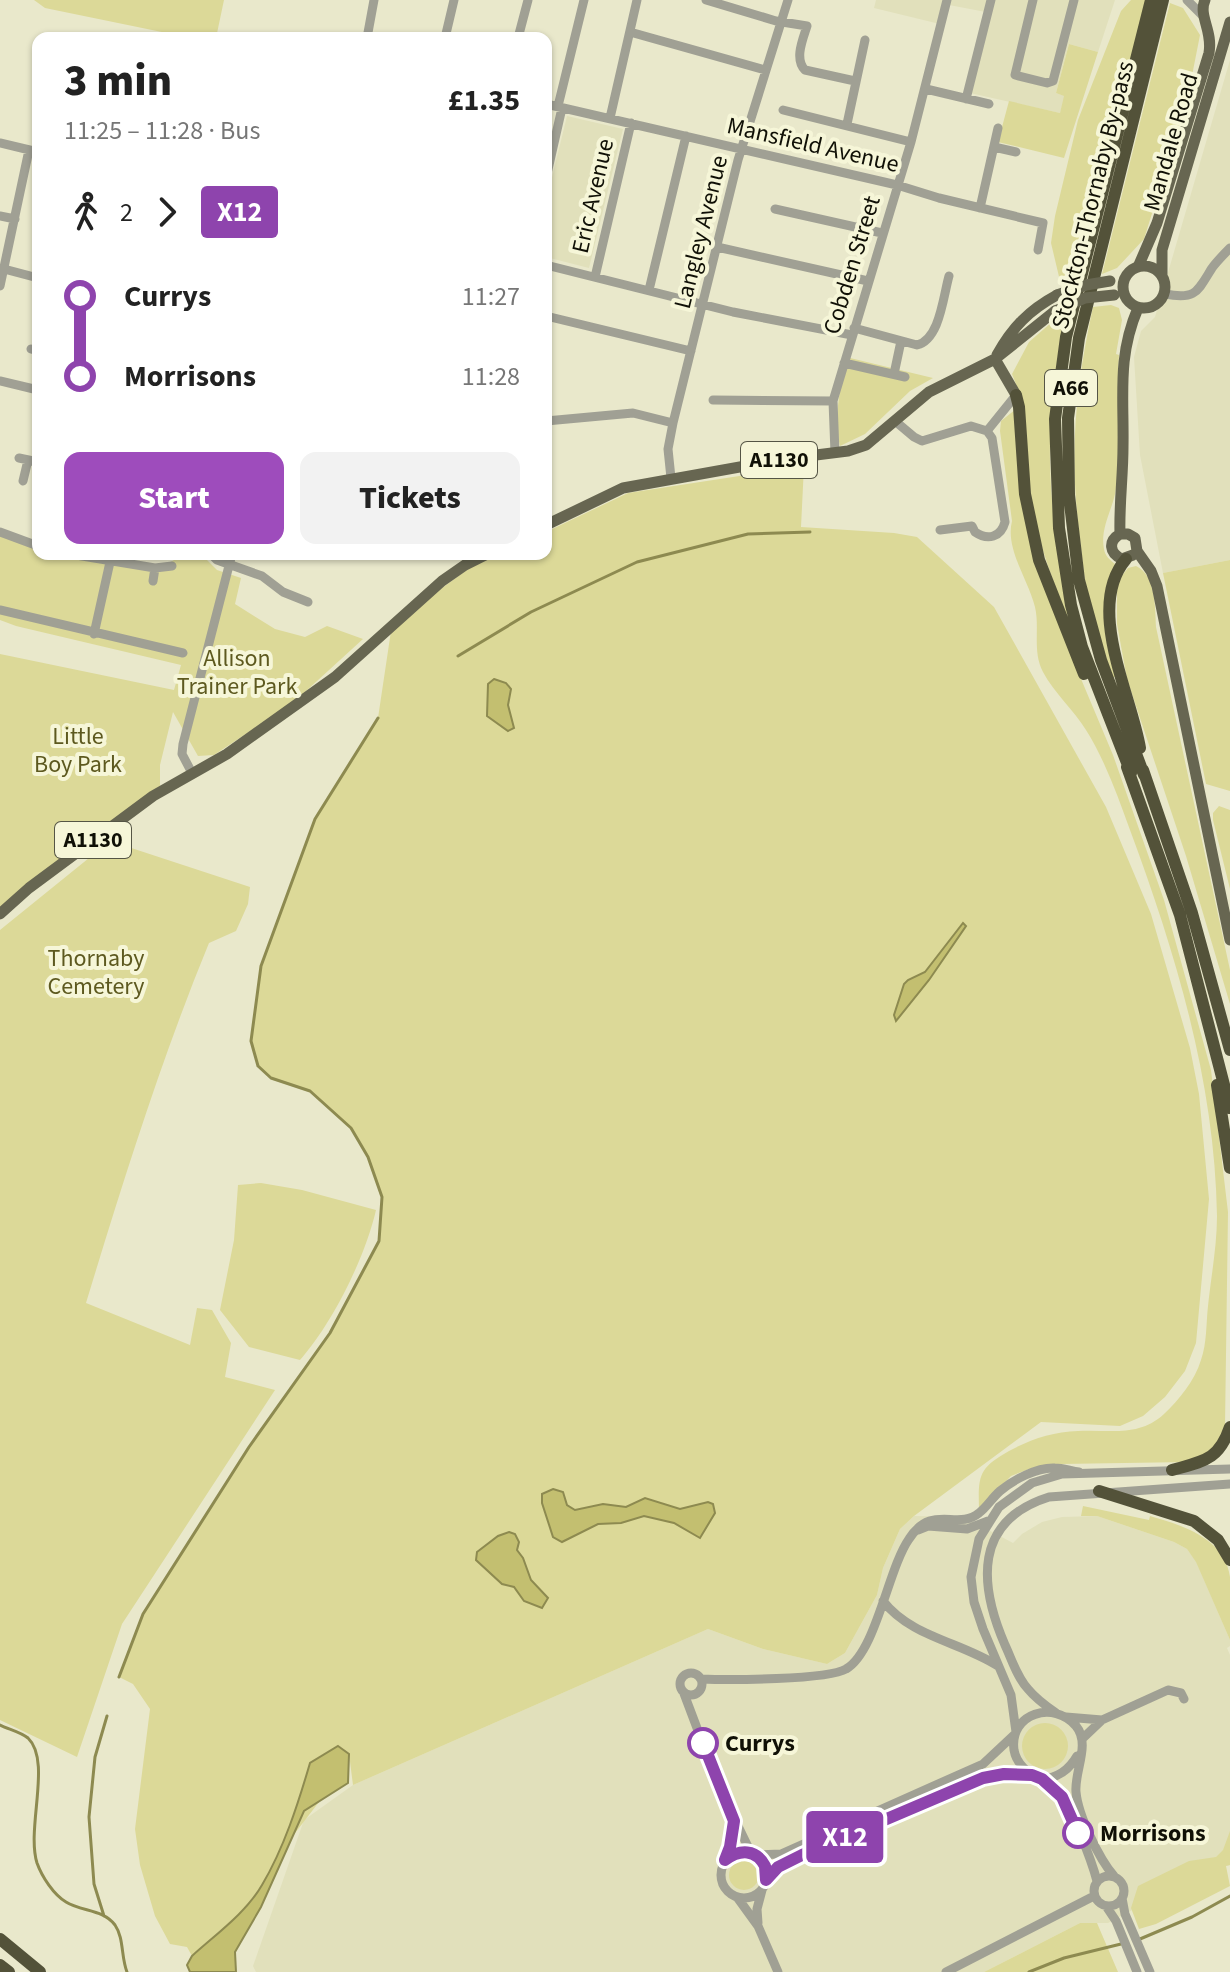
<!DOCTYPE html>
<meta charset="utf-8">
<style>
:root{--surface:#fff;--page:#f2f2f2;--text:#222;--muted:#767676;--accent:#9e4cbc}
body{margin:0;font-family:"Source Sans 3",sans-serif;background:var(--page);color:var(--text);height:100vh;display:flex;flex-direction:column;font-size:30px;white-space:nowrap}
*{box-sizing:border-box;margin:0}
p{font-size:26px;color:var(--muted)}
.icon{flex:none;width:44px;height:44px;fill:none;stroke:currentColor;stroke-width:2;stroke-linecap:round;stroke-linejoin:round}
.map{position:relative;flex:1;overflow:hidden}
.side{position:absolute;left:32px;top:32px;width:520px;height:528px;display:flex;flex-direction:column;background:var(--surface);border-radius:16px;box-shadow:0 2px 6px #0004}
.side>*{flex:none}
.badge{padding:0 16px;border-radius:6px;font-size:28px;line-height:52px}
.map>.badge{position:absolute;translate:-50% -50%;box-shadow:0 0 0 4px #fff}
.legs{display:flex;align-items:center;gap:12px;height:88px;padding:0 32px;font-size:26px}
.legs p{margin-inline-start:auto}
.head{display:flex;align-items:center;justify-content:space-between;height:136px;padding:0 32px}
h1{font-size:44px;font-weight:800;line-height:60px}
.button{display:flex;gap:16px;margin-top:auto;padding:16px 32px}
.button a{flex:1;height:92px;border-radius:16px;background:var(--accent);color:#fff;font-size:32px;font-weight:800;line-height:92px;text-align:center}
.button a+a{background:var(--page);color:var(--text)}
ul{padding:0 32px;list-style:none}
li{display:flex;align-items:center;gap:28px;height:80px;font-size:30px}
li i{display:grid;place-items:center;width:12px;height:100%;margin:0 10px;background:currentColor}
li i::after{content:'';width:20px;height:20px;margin:-10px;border:6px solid;border-radius:50%;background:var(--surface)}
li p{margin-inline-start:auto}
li:first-child i{background:linear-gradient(#0000 50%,currentColor 0)}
li:last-child i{background:linear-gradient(currentColor 50%,#0000 0)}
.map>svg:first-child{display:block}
.built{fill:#e1e0bb}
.green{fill:#dcd998}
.water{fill:#c3bf70;stroke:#8d8a50;stroke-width:2}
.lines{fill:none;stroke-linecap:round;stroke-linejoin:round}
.stream{stroke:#8d8a50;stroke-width:3}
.minor{stroke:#a0a094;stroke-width:9}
.major{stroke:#676651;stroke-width:11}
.highway{stroke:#535239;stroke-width:12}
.major-bridge{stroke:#676651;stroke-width:11}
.line-1-casing{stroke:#fff;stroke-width:18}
.line-1{stroke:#8e44ad;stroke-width:12}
.stop-1-dot{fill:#fff;stroke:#8e44ad;stroke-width:4}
.labels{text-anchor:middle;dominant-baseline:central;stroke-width:8;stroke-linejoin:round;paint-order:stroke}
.shield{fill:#f6f6d8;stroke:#555545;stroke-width:2}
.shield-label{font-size:22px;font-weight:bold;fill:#101006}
.street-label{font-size:24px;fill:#101006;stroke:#f6f6d8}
.park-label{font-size:24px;fill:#5d591f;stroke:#f6f6d8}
.stop-label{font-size:24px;font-weight:bold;fill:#101006;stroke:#f6f6d8;text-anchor:start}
</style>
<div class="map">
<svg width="1230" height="1972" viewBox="0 0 1230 1972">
<rect width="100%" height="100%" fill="#e9e8cb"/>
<path class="built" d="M 876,0 L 1115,0 L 1098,52 L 1069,44 L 1056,93 L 1065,96 L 1060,113 L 970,93 L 991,13 L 949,5 L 944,25 L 874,8 Z
M 1230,60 L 1230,560 L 1163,573 L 1140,455 L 1134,357 L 1141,331 L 1155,317 Z
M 567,116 L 623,129 L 589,268 L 546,257 L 546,202 Z
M 914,1516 L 964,1517 L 1013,1543 L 1022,1534 L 1042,1522 L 1062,1517 L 1097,1516 L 1174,1542 L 1187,1549 L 1196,1561 L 1230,1640 L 1230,1646 L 1227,1648 L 1230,1655 L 1230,1865 L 1207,1870 L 1108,1923 L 1080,1923 L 984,1972 L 256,1972 L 253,1966 L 304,1820 L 353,1785 L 708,1629 L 763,1649 L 827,1664 L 845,1653 L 877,1595 L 883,1568 L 900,1529 Z"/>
<path class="green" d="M 34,0 L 224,0 L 216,38 L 191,38 L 45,8 Z
M 1131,0 L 1146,0 L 1115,126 L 1110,129 L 1074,279 L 1061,285 L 1051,243 L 1055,216 L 1078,120 L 1121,11 Z
M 1170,3 L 1183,8 L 1200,35 L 1187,101 L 1144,239 L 1117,268 L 1102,274 Z
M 1069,44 L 1098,52 L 1064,158 L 998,142 L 1009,101 L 1060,113 L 1064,96 L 1056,93 Z
M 1111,305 L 1119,308 L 1122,320 L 1116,354 L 1119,355 C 1115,401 1124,449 1115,494 C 1111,512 1100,530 1104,549 C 1105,556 1110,560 1115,564 L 1110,579 L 1117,677 L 1113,677 C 1106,658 1099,639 1093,619 C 1086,593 1083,566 1080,540 C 1069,455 1075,390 1093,307 Z
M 1064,318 C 1056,366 1049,413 1050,461 C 1051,516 1060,568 1069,622 C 1054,583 1038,544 1032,503 C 1025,461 1029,413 1012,374 L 1029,342 L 1052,322 Z
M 846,357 L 933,378 L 910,391 L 865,434 L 840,446 C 833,416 841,387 846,357 Z
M 1016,409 L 1018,468 L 1076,667 L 1113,755 L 1164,900 L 1211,1070 L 1228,1212 L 1225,1426 L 1214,1450 L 1188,1462 L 1061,1464 L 1029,1469 L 1011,1476 L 979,1509 C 978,1475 979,1468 1009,1451 C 1031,1439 1053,1432 1078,1431 C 1109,1429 1138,1438 1164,1414 C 1179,1400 1195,1380 1201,1360 C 1207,1343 1206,1324 1208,1306 C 1211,1277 1217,1246 1217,1216 C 1215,1083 1176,954 1130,830 C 1118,797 1105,760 1086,730 C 1074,710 1054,693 1043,672 C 1032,651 1040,628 1035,607 C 1028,579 1005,549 1012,521 L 1000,431 L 1001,421 Z
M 804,466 L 801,527 L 894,533 L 917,537 L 994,607 L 1106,807 L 1151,914 L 1190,1048 L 1199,1094 L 1209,1199 L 1196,1343 L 1185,1371 L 1165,1397 L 1143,1416 L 1120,1426 L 1041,1422 L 914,1516 L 900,1529 L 883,1568 L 877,1595 L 845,1653 L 827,1664 L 763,1649 L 708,1629 L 353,1785 L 349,1754 L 338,1746 L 320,1756 L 319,1802 L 292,1837 L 257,1900 L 192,1956 L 187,1947 L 170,1944 L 155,1916 L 140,1865 L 135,1829 L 150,1709 L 133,1684 L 119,1677 L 143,1613 L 249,1447 L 330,1333 L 379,1241 L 382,1196 L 368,1157 L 351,1128 L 310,1091 L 271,1078 L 258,1066 L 251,1041 L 261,966 L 315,819 L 378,718 L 391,631 L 423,602 L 468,569 L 499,554 L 546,554 L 546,532 L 628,493 Z
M 0,532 L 38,546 L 38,554 L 66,554 L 159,569 L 184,554 L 201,554 L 217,570 L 241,578 L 235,604 L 275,629 L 305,637 L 327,626 L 363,639 L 294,702 L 214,755 L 198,756 L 173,712 L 160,765 L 160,792 L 0,911 L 0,654 L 174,690 L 181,665 L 16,626 L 0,620 Z
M 1230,560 L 1230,791 L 1206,784 L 1163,573 Z
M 1136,566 C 1156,575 1155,608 1156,627 L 1230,970 L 1230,1004 L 1186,856 L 1127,679 L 1117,624 L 1117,582 L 1128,568 Z
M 1219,806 L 1230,810 L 1230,889 L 1213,820 L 1213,813 Z
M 110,841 L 250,887 L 248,904 L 236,931 L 209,943 C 161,1060 123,1181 86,1303 L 190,1345 L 197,1308 L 212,1310 L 231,1343 L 225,1377 L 275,1390 L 122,1624 L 77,1757 L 0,1720 L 0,930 Z
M 261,1183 L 302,1190 L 376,1210 C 365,1258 332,1324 300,1360 L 249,1347 L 220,1310 L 234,1240 L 238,1185 Z
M 1083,1506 L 1149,1520 L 1150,1516 C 1181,1525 1225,1538 1230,1577 C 1230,1597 1230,1620 1230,1640 L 1196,1562 L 1187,1549 L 1174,1542 L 1097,1516 L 1081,1516 Z
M1022 1746a23 23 0 1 1 46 0a23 23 0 1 1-46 0Z
M 1230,1831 L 1230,1865 L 1226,1866 L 1230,1886 L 1156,1924 L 1139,1929 L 1131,1908 L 1138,1886 L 1189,1861 L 1216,1857 L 1223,1850 Z
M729 1875a15 15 0 1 1 30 0a15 15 0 1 1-30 0Z
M 1080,1923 L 1097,1923 L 1118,1972 L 984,1972 Z"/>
<path class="water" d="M 494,679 L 506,683 L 511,689 L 508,705 L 514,728 L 508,731 L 487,716 L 488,684 Z
M 963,923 L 966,926 L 929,980 L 896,1021 L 894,1015 L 904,984 L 908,980 L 925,972 Z
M 553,1489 L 563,1492 L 567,1505 L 575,1510 L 603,1504 L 626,1507 L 645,1498 L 680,1509 L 708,1502 L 713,1504 L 715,1513 L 700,1538 L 674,1523 L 644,1516 L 621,1523 L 598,1524 L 562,1542 L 553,1537 L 542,1503 L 542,1494 Z
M 509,1532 L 515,1534 L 519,1542 L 517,1550 L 523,1558 L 531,1580 L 548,1598 L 542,1608 L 524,1601 L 514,1587 L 502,1584 L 476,1560 L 477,1552 L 498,1536 Z
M 338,1746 L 349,1754 L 348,1783 L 304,1811 L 261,1907 L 235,1952 L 236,1972 L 190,1972 L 187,1965 L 192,1956 C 215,1935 246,1913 262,1885 C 284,1848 298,1804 310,1763 Z"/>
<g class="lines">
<path class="stream" d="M 458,656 L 531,612 L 637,562 L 748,534 L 810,532
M 119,1677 L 143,1614 L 249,1447 L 330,1333 L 379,1241 L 382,1197 L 368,1157 L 351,1128 L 310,1091 L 271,1078 L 258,1066 L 251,1041 L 261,966 L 315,819 L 378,718
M 0,1725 C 8,1729 21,1732 28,1738 C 52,1761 26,1828 37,1863 C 42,1877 54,1895 66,1902 C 82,1912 103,1909 115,1925 C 124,1938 121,1957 127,1972
M 104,1916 L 94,1884 L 89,1817 L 95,1757 L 107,1716
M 1140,1939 L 1192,1917 L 1230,1896
M 1029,1972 L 1064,1958 L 1121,1944"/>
<path class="minor" d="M 706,0 L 776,21 L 807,26 C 803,39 794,59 805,70 L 855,81
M 1033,0 L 1015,75 L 1047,83 L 1053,81 L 1074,0
M 1187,0 L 1203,16
M 630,32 L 765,70
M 367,38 L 374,0
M 445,38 L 454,0
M 518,38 L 528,0
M 926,89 L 989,104
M 966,99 L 991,0
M 546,104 L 897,185 L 939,198 L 1043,223 L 1038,250
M 558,106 L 584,0
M 783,110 L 911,142
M 610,118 L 637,0
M 847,124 L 865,40
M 0,143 L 38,152
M 994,147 L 1016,152
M 546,178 L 562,108
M 980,208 L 998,128
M 775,209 L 882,233
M 0,216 L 15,219
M 717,247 L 868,281
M 546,265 L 733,312 L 852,335
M 4,269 L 38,278
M 595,277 L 631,123
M 0,286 L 29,150
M 649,290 L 686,136
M 1165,294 C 1196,300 1197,292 1212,268 C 1217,261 1224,254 1230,248
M 546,316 L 691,351
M 854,328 L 917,345 C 940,339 943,297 949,276
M 31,349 L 38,351
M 844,363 L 905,377
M 894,374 L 901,341
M 0,381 L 38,390
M 713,400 L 833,401
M 546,421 L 633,413 L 673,423
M 895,421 L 914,437 L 922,441 L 971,426 L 987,431 L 992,438 L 1005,522 C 1001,537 988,541 975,532 L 972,526 L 940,530
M 987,431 L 1016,395
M 835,453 L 833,401 L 911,142 L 947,0
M 19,458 L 38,462
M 671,478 L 668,449 L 673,423 L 738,160 L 788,0
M 23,481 L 28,460
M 0,532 L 38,546
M 70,554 L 155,568 L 172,566
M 211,554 L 217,560 L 262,576 L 283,592 L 308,602
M 153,581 L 155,568
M 0,610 L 183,653
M 94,634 L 110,562
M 192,773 L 182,754 L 183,744 L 232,554
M 918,1530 L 928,1526 L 967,1529 L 988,1521
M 883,1601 C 911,1637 961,1642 998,1666
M680 1684a11 11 0 1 1 22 0a11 11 0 1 1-22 0Z
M 701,1679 C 727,1680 828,1680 846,1669 C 876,1652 888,1569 909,1539 C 932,1503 957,1531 979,1513 C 987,1507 992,1498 1000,1491 C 1013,1480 1037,1467 1055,1468 C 1063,1468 1071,1471 1079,1472
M 683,1691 L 720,1789 L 751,1853
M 1056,1713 C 1046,1706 1036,1699 1028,1689 C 1017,1677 1012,1660 1005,1645 C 979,1585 973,1521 1049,1497 L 1230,1484
M 1066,1717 L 1102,1720 L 1168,1690 L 1181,1693 L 1184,1699
M 1016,1732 L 1011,1695 L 983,1629 L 974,1602 L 971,1577 L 979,1539 L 999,1507 L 1032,1483 L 1062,1474 L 1230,1469
M 1082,1739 L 1102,1720
M 1042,1779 C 1058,1778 1069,1770 1077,1756
M721 1875a23 23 0 1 1 46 0a23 23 0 1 1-46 0Z
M 756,1855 L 781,1854 L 983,1764 L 1014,1735
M 727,1857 L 734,1821
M1094 1891a15 15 0 1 1 30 0a15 15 0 1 1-30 0Z
M 766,1880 L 778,1867 L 802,1855 L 983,1778 L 1004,1774 L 1032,1775
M 1097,1881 C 1092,1862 1071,1805 1057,1792 C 1043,1778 1018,1773 1014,1750 C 1009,1713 1054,1700 1076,1726 C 1091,1744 1074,1772 1076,1792 C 1078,1815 1099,1859 1114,1876
M 737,1897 L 758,1926 L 778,1972
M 1122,1898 L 1125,1914 L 1150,1972
M 1106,1906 L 1116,1921 L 1137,1972
M 758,1923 L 757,1909 L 762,1890
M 946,1972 L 1094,1896"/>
<path class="major" d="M1123 287a21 21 0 1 1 42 0a21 21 0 1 1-42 0Z
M 1138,267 L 1157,223 L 1209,53 C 1213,30 1198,16 1205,0
M 1162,275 L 1162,250 L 1230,22
M 997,355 C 1012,328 1029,310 1057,295
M 995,359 L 1016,395
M 546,525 L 623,488 L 784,459 L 848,451 L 866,445 L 929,392 L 995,359 L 1055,311
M 1120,534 L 1128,534 L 1135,538 L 1137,551 L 1151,571 L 1157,586 L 1230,940
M 1133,555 L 1122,559 C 1109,553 1108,541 1120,534 C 1119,505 1123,476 1123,447 C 1124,396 1117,357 1138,308
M 0,914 L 29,888 L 153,796 L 227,754 L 335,677 L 442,581 L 465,565 L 487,554"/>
<path class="highway" d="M 1016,395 L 1019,407 L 1025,494 L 1039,560 L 1084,674
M 1126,559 C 1085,607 1131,694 1140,748
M 1127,767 L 1180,915 L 1230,1108
M 1143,770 L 1192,913 L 1230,1050
M 1131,773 L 1082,647 L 1071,605 L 1059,528 L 1055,419 L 1066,337 L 1151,0
M 1144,775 L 1101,660 L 1079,580 L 1069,495 L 1068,418 L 1079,338 L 1163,0
M 1217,1085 L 1230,1168
M 1172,1470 C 1204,1461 1219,1460 1230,1427
M 1099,1491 L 1194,1521 L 1218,1540 L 1230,1560
M 0,1939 L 40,1972
M 0,1965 L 9,1972"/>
<path class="major-bridge" d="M 1057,295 L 1086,285 L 1110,281
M 1055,311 L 1085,298 L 1114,295"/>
</g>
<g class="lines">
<g class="line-1-casing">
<path id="line-1" d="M 703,1743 L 734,1821 L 730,1847 L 725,1860 C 740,1849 756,1849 765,1866 L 766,1880 L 778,1867 L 802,1855 L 983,1778 L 1004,1774 L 1032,1775 L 1042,1779 L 1062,1797 L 1078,1833"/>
</g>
<use href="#line-1" class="line-1"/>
</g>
<g class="stop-1-dot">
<circle cx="703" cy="1743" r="14"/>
<circle cx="1078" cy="1833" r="14"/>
</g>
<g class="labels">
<g class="shield">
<rect x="1045" y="370" width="52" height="36" rx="6"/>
<rect x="741" y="442" width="76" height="36" rx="6"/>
<rect x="55" y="822" width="76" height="36" rx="6"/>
</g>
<g class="shield-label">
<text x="1071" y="388">A66</text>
<text x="779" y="460">A1130</text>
<text x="93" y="840">A1130</text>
</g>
<g class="street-label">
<text transform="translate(1171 142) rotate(-74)">Mandale Road</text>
<text transform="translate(813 145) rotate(13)">Mansfield Avenue</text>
<text transform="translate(1093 195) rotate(-76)">Stockton-Thornaby By-pass</text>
<text transform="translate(593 196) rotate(-77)">Eric Avenue</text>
<text transform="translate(701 232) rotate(-76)">Langley Avenue</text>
<text transform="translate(852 265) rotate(-73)">Cobden Street</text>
</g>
<g class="park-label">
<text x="237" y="658">Allison<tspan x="237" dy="28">Trainer Park</tspan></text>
<text x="78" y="736">Little<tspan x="78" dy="28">Boy Park</tspan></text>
<text x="96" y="958">Thornaby<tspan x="96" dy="28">Cemetery</tspan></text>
</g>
<g class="stop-label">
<text x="725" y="1743">Currys</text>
<text x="1100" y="1833">Morrisons</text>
</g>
</g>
</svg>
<b class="badge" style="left:845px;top:1837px;background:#8e44ad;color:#fff">X12</b>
<section class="side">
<div class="head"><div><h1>3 min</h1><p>11:25 – 11:28 · Bus</p></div><b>£1.35</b></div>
<div class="legs"><svg class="icon" aria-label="walk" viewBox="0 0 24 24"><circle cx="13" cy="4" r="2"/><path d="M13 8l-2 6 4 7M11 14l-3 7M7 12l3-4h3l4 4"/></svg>2<svg class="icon" aria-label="forward" viewBox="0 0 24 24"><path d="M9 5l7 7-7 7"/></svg><b class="badge" style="background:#8e44ad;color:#fff">X12</b></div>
<ul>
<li><i style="color:#8e44ad"></i><b>Currys</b><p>11:27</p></li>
<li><i style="color:#8e44ad"></i><b>Morrisons</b><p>11:28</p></li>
</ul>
<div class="button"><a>Start</a><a>Tickets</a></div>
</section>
</div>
